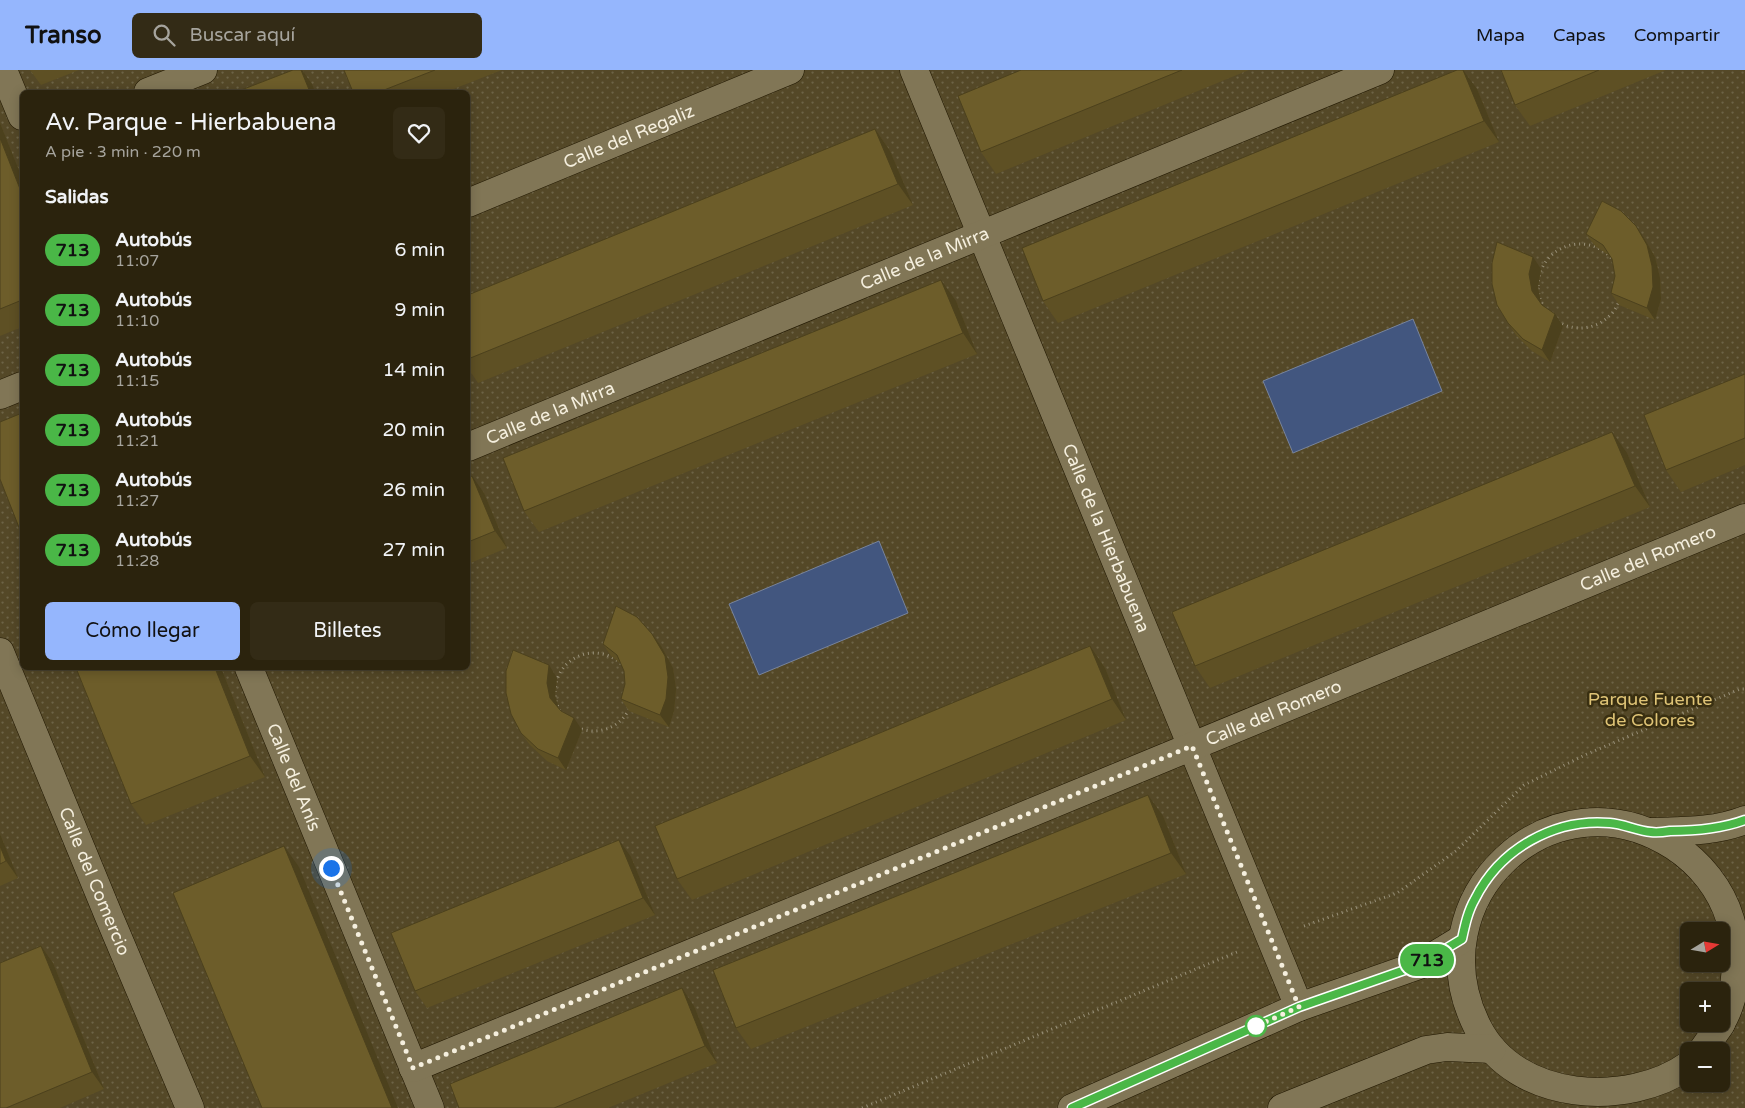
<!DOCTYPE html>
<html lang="es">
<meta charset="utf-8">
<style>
:root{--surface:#2b230d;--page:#332b16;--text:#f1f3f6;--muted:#a6a49d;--line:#47402e;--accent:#95b6fd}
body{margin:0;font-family:"Varela Round",sans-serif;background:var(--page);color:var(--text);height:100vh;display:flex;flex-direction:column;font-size:19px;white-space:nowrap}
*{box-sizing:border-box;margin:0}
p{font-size:16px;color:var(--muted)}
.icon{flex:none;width:28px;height:28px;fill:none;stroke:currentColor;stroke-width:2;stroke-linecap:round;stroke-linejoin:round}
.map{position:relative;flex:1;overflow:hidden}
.drawer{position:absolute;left:20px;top:20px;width:450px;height:580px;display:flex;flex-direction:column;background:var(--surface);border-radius:8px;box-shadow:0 2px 12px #0003,0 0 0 1px var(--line)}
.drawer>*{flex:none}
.badge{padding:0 10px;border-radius:16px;font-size:18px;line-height:32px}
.needle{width:32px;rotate:79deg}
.buttons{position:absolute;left:1680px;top:852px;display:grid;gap:10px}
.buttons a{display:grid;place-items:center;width:50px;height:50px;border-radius:8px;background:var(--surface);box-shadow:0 2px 12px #0003,0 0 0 1px var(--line);font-size:25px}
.you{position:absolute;width:25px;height:25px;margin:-12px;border:4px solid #fff;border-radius:50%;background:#1a73e8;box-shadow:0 0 0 8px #1a73e833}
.map>.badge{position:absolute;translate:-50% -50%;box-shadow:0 0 0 2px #fff}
h2{padding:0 25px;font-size:19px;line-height:45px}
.round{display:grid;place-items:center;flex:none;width:52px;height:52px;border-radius:8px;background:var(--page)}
.overview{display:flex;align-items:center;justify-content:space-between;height:85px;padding:0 25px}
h1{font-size:24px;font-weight:600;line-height:38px}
.cta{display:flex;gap:10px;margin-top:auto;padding:10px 25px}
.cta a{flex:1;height:58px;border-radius:8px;background:var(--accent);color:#111;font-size:20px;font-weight:600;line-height:58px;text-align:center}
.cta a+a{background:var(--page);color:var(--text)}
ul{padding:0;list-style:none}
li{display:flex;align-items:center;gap:15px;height:60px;padding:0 25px}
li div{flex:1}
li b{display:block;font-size:19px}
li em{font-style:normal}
li .badge{min-width:55px;font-weight:700;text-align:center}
header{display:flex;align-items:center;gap:30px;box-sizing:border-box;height:70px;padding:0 25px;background:var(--accent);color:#111}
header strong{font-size:24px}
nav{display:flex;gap:28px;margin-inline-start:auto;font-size:18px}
.search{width:350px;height:45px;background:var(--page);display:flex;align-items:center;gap:12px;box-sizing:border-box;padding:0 18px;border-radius:8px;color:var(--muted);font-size:19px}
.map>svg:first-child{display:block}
.park{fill:url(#park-dots);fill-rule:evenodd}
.water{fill:#42567f;stroke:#78849c}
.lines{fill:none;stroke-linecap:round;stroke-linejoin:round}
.minor-casing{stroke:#201700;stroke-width:29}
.path{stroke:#999179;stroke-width:3;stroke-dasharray:1 4;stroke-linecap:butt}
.minor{stroke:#817656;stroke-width:28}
.wall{fill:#5e5024}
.shaded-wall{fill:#4c411d}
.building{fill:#6d5d2a;stroke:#4c411d}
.line-casing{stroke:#fff;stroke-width:11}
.line{stroke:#4ab747;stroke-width:8}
.walk{stroke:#f5efde;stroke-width:5;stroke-dasharray:0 9}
.stop-dot{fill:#fff;stroke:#4ab747;stroke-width:2.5}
.labels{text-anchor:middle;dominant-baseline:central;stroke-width:5;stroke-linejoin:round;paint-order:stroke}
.street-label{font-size:18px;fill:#f5efde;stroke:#392f11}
.park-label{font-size:18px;fill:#dfc476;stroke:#392f11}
</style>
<header>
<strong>Transo</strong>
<div class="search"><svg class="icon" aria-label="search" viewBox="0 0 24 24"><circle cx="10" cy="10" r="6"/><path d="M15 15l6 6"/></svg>Buscar aquí</div>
<nav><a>Mapa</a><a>Capas</a><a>Compartir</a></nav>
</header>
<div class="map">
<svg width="1745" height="1038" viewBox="0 0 1745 1038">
<defs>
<pattern id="park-dots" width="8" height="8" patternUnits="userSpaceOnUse" patternTransform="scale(1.25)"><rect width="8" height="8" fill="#544827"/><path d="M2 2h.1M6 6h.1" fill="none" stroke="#6d6346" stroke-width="1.8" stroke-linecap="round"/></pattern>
</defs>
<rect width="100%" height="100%" fill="#392f11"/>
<path class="park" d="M 0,0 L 1745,0 L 1745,1038 L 0,1038 ZM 22,22 L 468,22 L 468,598 L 22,598 ZM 1689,861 L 1721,861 L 1721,894 L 1689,894 ZM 1689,921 L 1721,921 L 1721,954 L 1689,954 ZM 1689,981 L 1721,981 L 1721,1014 L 1689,1014 Z"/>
<path class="water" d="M 1413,249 L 1442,321 L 1293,383 L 1263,311 Z
M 879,471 L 908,543 L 759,605 L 729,534 Z"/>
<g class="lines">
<g class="minor-casing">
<g id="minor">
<path d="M 3,0 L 22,46"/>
<path id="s1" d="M 914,0 L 1299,937"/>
<path d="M 148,22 L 203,0"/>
<path id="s2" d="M 468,133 L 790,0"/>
<path d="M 0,325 L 22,316"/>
<path id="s3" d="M 468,377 L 1380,0"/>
<path id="s4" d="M 0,582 L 110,849 L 190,1038"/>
<path id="s5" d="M 249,598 L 430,1038"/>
<path d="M 1650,762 C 1682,761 1715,762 1745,750"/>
<path d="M 1702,981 L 1721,954"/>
<path d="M 1689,995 C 1628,1038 1516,1032 1478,958 C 1412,829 1552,697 1674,776 C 1700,793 1721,819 1730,849 C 1739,881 1739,923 1721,953"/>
<path id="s6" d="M 413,998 L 1745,448"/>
<path d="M 1072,1038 L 1299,937 L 1419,895 L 1462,869"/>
<path d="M 1282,1038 L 1426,980 L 1447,977 L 1492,979"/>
</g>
</g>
<path class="path" d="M1538 216a42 42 0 1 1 84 0a42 42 0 1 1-84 0Z
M555 622a39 39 0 1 1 78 0a39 39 0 1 1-78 0Z
M 1304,856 L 1397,823 L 1456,781 L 1524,715 L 1587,684 L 1740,619 L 1745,619
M 862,1038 L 1237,882"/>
<use href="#minor" class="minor"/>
</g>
<path class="wall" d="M 30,0 L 79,0 L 41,15 Z
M 344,0 L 502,0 L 446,22 L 353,22 Z
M 1021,0 L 1249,0 L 996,104 L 981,82 Z
M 1501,0 L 1666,0 L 1530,56 L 1515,35 Z
M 1477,19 L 1499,72 L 1058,253 L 1043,231 Z
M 0,53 L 22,108 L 22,257 L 0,266 Z
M 875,59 L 890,81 L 913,135 L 478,313 L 468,298 L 468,225 Z
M 1586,164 L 1644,168 L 1655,187 L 1660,208 L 1661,229 L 1655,250 L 1619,235 L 1611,223 L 1615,206 L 1612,189 L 1610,186 L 1595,176 Z
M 1541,199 L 1538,217 L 1541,233 L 1543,236 L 1563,256 L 1550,292 L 1532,281 L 1516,265 L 1508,253 Z
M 956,231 L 977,284 L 539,462 L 524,441 Z
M 1745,304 L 1745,395 L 1681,422 L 1666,400 Z
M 1627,383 L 1650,437 L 1210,618 L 1195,596 Z
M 468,408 L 484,423 L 507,478 L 468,494 Z
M 652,564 L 661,576 L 673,598 L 676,619 L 674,641 L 669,657 L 629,641 L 621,629 L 625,614 L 624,601 L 621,594 L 611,586 L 603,574 Z
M 1090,576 L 1105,598 L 1126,650 L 692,830 L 677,809 Z
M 76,598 L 221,598 L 265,707 L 146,755 L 131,734 Z
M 557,608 L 555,625 L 558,638 L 582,660 L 566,700 L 547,691 L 530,675 L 521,663 Z
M 1163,746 L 1186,804 L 751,979 L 736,958 Z
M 0,764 L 18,808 L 0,816 Z
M 631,787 L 655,845 L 427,938 L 415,921 Z
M 41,876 L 53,893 L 104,1019 L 60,1038 L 0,1038 Z
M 694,936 L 717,993 L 608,1038 L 459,1038 Z"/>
<path class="shaded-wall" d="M 301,0 L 302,0 L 312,14 L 315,22 L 310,22 Z
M 1463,0 L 1477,19 L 1499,72 L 1484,51 Z
M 0,53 L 22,108 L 22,124 L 0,68 Z
M 875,59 L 890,81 L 913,135 L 898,114 Z
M 1636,156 L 1644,168 L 1655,187 L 1660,208 L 1661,229 L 1655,250 L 1647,238 Z
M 1533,187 L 1541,199 L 1538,217 L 1541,233 L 1550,247 L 1532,221 L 1529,204 Z
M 941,210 L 956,231 L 977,284 L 963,263 Z
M 1555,244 L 1563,256 L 1550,292 L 1542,280 Z
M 1612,362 L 1627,383 L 1650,437 L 1635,416 Z
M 472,406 L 484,423 L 507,478 L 495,461 Z
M 652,564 L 661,576 L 673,598 L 676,619 L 674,641 L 669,657 L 660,645 Z
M 1090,576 L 1105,598 L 1126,650 L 1112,629 Z
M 549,595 L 557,608 L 555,625 L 559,640 L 550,628 L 547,613 Z
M 215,598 L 221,598 L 265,707 L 250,686 Z
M 574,648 L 582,660 L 566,700 L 558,688 Z
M 1148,725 L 1163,746 L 1186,804 L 1171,783 Z
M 0,764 L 18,808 L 6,791 L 0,776 Z
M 619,770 L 631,787 L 655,845 L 643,828 Z
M 284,776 L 299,797 L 398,1038 L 392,1038 Z
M 41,876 L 53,893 L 104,1019 L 92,1002 Z
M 682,918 L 694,936 L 717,993 L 705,976 Z"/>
<path class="building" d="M 293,0 L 301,0 L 310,22 L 236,22 Z
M 344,0 L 435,0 L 379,22 L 353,22 Z
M 1021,0 L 1182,0 L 981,82 L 958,26 Z
M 1457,0 L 1463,0 L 1484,51 L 1043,231 L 1022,178 Z
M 1501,0 L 1599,0 L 1515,35 Z
M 875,59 L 898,114 L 468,289 L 468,225 Z
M 0,68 L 22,124 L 22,230 L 0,239 Z
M 1602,131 L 1621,141 L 1636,156 L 1647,175 L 1652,196 L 1653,217 L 1647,238 L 1611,223 L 1615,206 L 1612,189 L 1603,175 L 1586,164 Z
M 1497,172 L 1533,187 L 1529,204 L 1532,221 L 1542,235 L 1555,244 L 1542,280 L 1523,269 L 1508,253 L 1497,235 L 1492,214 L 1492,193 Z
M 941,210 L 963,263 L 524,441 L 503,388 Z
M 1745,304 L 1745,368 L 1666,400 L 1644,345 Z
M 22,343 L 22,465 L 0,409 L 0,352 Z
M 1612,362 L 1635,416 L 1195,596 L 1172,542 Z
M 472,406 L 495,461 L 468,472 L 468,408 Z
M 616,536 L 637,547 L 652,564 L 665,586 L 668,607 L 666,629 L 660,645 L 621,629 L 625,614 L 624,601 L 617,585 L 603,574 Z
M 1090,576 L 1112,629 L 677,809 L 655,756 Z
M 513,580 L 549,595 L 547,613 L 550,628 L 561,641 L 574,648 L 558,688 L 538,679 L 521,663 L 511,644 L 506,623 L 506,601 Z
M 76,598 L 215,598 L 250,686 L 131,734 Z
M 1148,725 L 1171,783 L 736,958 L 713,900 Z
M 619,770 L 643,828 L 415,921 L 391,863 Z
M 0,776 L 6,791 L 0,794 Z
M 284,776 L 392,1038 L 262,1038 L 173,823 Z
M 41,876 L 92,1002 L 6,1038 L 0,1038 L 0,893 Z
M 682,918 L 705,976 L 554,1038 L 459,1038 L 450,1014 Z"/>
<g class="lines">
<g class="line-casing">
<path id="line" d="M 1072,1038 L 1299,937 L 1419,895 L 1462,869 C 1465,855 1468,841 1475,829 C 1500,779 1554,748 1610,753 C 1624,754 1637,761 1651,762 C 1657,763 1664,762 1670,761 C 1696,761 1721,759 1745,750"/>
</g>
<use href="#line" class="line"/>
<path class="walk" d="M 331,798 L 413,998 L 1192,676 L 1299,937 L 1252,958 L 1256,956"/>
</g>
<circle class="stop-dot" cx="1256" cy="956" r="10"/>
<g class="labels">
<g class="street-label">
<text stroke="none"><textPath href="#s2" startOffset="174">Calle del Regaliz</textPath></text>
<text stroke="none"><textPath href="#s3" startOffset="494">Calle de la Mirra</textPath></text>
<text stroke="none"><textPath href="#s3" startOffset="89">Calle de la Mirra</textPath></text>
<text stroke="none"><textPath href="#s1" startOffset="506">Calle de la Hierbabuena</textPath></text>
<text stroke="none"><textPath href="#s6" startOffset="1336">Calle del Romero</textPath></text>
<text stroke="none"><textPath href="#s6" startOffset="931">Calle del Romero</textPath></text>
<text stroke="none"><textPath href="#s5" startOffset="118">Calle del Anís</textPath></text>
<text stroke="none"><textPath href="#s4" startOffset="248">Calle del Comercio</textPath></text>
</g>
<g class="park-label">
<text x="1650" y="629">Parque Fuente<tspan x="1650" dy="21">de Colores</tspan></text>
</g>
</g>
</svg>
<div class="buttons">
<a><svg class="needle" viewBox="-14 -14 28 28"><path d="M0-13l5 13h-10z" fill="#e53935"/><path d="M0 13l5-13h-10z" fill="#a6a49d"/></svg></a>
<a>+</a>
<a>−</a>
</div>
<div class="you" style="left:331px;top:798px"></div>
<b class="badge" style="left:1427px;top:890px;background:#4ab747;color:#111">713</b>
<section class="drawer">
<div class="overview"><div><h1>Av. Parque - Hierbabuena</h1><p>A pie · 3 min · 220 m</p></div><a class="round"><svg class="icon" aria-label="heart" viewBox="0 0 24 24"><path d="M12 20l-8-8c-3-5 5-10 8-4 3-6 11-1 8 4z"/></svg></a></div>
<h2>Salidas</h2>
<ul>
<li><span class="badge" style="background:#4ab747;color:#111">713</span><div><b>Autobús</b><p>11:07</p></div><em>6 min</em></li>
<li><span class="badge" style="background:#4ab747;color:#111">713</span><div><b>Autobús</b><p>11:10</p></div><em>9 min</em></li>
<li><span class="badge" style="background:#4ab747;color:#111">713</span><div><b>Autobús</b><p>11:15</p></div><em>14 min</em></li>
<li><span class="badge" style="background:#4ab747;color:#111">713</span><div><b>Autobús</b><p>11:21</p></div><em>20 min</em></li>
<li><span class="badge" style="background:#4ab747;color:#111">713</span><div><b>Autobús</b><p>11:27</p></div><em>26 min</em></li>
<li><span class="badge" style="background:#4ab747;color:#111">713</span><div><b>Autobús</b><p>11:28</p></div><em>27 min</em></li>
</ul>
<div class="cta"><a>Cómo llegar</a><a>Billetes</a></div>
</section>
</div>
